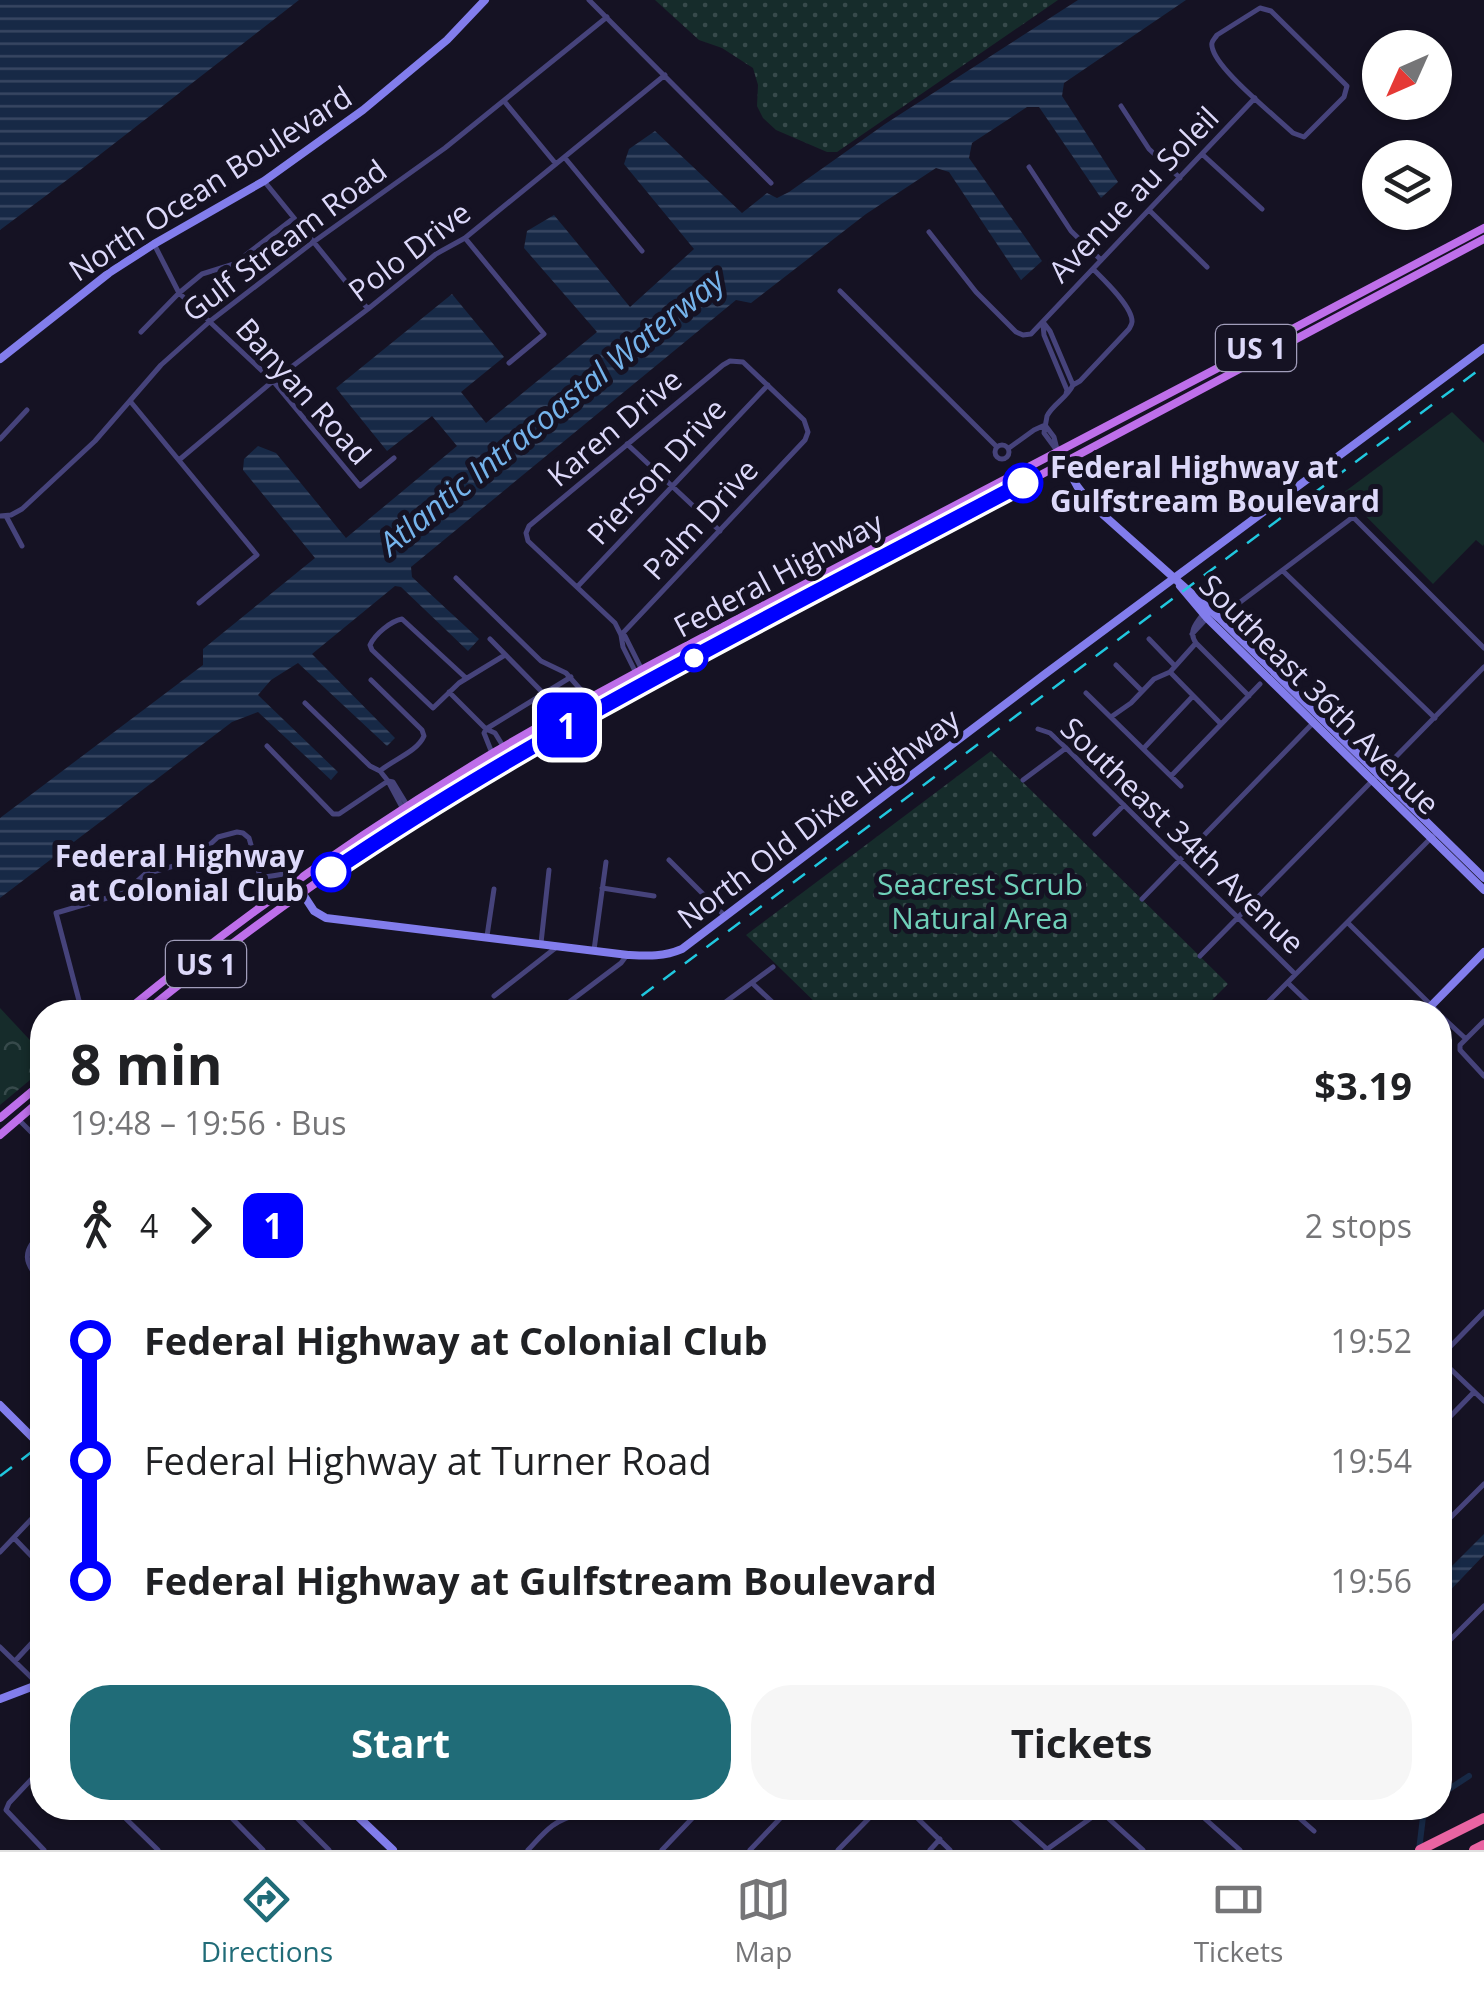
<!DOCTYPE html>
<meta charset="utf-8">
<style>
:root{--surface:#fff;--page:#f6f6f6;--text:#202124;--muted:#757577;--line:#e0e0e0;--accent:#206c78}
body{margin:0;font-family:"Open Sans",sans-serif;background:var(--page);color:var(--text);height:100vh;display:flex;flex-direction:column;font-size:38px;white-space:nowrap}
*{box-sizing:border-box;margin:0}
p{font-size:32px;color:var(--muted)}
.icon{flex:none;width:55px;height:55px;fill:none;stroke:currentColor;stroke-width:2;stroke-linecap:round;stroke-linejoin:round}
.map{position:relative;flex:1;overflow:hidden}
.panel{position:absolute;left:30px;top:1000px;width:1422px;height:820px;display:flex;flex-direction:column;background:var(--surface);border-radius:40px;box-shadow:0 2px 8px #0004}
.panel>*{flex:none}
.badge{padding:0 20px;border-radius:15px;font-size:35px;line-height:65px}
.needle{width:65px;rotate:225deg}
.controls{position:absolute;left:1362px;top:30px;display:grid;gap:20px}
.controls a{display:grid;place-items:center;width:90px;height:90px;border-radius:50%;background:var(--surface);box-shadow:0 2px 8px #0004;font-size:50px}
.map>.badge{position:absolute;translate:-50% -50%;box-shadow:0 0 0 5px #fff}
.legs{display:flex;align-items:center;gap:15px;height:110px;padding:0 40px;font-size:32px}
.legs p{margin-inline-start:auto}
.summary{display:flex;align-items:center;justify-content:space-between;height:170px;padding:0 40px}
h1{font-size:55px;font-weight:700;line-height:75px}
.button{display:flex;gap:20px;margin-top:auto;padding:20px 40px}
.button a{flex:1;height:115px;border-radius:40px;background:var(--accent);color:#fff;font-size:40px;font-weight:700;line-height:115px;text-align:center}
.button a+a{background:var(--page);color:var(--text)}
ul{padding:0 40px;list-style:none}
li{display:flex;align-items:center;gap:35px;height:120px;font-size:38px}
li i{display:grid;place-items:center;width:15px;height:100%;margin:0 12px;background:currentColor}
li i::after{content:'';width:25px;height:25px;margin:-12px;border:8px solid;border-radius:50%;background:var(--surface)}
li p{margin-inline-start:auto}
li:first-child i{background:linear-gradient(#0000 50%,currentColor 0)}
li:last-child i{background:linear-gradient(currentColor 50%,#0000 0)}
.tabs{display:flex;justify-content:space-around;align-items:center;height:140px;border-top:2px solid var(--line);background:var(--surface);font-size:28px;color:var(--muted)}
.tabs a{display:grid;justify-items:center;gap:5px}
.tabs .current{color:var(--accent)}
.map>svg:first-child{display:block}
.grass{fill:url(#grass-dots)}
.park{fill:url(#park-crowns)}
.pitch{fill:#162c2b}
.water{fill:url(#water-rules)}
.lines{fill:none;stroke-linecap:round;stroke-linejoin:round}
.canal{stroke:#172946;stroke-width:6}
.street{stroke:#46437b;stroke-width:5}
.secondary{stroke:#827dec;stroke-width:8}
.primary{stroke:#be6fea;stroke-width:8}
.highway{stroke:#e964a2;stroke-width:10}
.rail{stroke:#20c8df;stroke-width:2.5;stroke-dasharray:15 12;stroke-linecap:butt}
.line-1-casing{stroke:#fff;stroke-width:22}
.line-1{stroke:#00f;stroke-width:15}
.stop-1-dot{fill:#fff;stroke:#00f;stroke-width:5}
.labels{text-anchor:middle;dominant-baseline:central;stroke-width:10;stroke-linejoin:round;paint-order:stroke}
.shield{fill:#151223;stroke:#a19dba;stroke-width:2.5}
.shield-label{font-size:28px;font-weight:bold;fill:#ddd9fa}
.street-label{font-size:30px;fill:#ddd9fa;stroke:#151223}
.stop-label{font-size:30px;font-weight:bold;fill:#ddd9fa;stroke:#151223;text-anchor:start}
.park-label{font-size:30px;fill:#6fd0b9;stroke:#151223}
.water-label{font-size:32px;font-style:italic;fill:#75b3eb;stroke:#151223}
</style>
<div class="map">
<svg width="1484" height="1850" viewBox="0 0 1484 1850">
<defs>
<pattern id="grass-dots" width="8" height="8" patternUnits="userSpaceOnUse" patternTransform="scale(2.5)"><rect width="8" height="8" fill="#162c2b"/><path d="M2 2h.1M6 6h.1" fill="none" stroke="#374a4b" stroke-width="1.8" stroke-linecap="round"/></pattern>
<pattern id="park-crowns" width="20" height="18" patternUnits="userSpaceOnUse" patternTransform="scale(2.5)"><rect width="20" height="18" fill="#162c2b"/><path d="M2 6a3 3 0 1 1 6 0M12 15a3 3 0 1 1 6 0" fill="none" stroke="#374a4b"/></pattern>
<pattern id="water-rules" width="6" height="5" patternUnits="userSpaceOnUse" patternTransform="scale(2.5)"><rect width="6" height="5" fill="#172946"/><path d="M0 2.5h6" fill="none" stroke="#384762"/></pattern>
</defs>
<rect width="100%" height="100%" fill="#151223"/>
<path class="grass" d="M 655,0 L 1058,0 L 837,152 L 827,152 L 776,130 L 763,118 L 757,106 L 758,85 L 753,68 L 722,48 L 699,40 Z
M 991,751 L 1228,984 L 1200,1012 L 825,1012 L 746,935 Z"/>
<path class="park" d="M 0,1008 L 42,1053 L 42,1070 L 0,1105 Z"/>
<path class="pitch" d="M 1452,412 L 1484,443 L 1484,544 L 1483,546 L 1476,540 L 1433,584 L 1343,493 Z"/>
<path class="water" d="M 0,0 L 299,0 L 75,174 L 0,230 Z
M 1078,0 L 1186,0 L 1064,83 L 1062,96 L 1118,182 L 1101,198 L 1039,107 L 1027,107 L 972,143 L 969,158 L 1042,261 L 1021,280 L 949,172 L 936,168 L 866,214 L 751,303 L 736,300 L 411,567 L 412,577 L 479,639 L 468,651 L 401,587 L 395,586 L 312,654 L 395,738 L 387,746 L 298,663 L 271,680 L 258,695 L 338,772 L 331,780 L 258,712 L 232,722 L 0,898 L 0,818 L 203,665 L 203,649 L 315,558 L 243,470 L 244,459 L 258,446 L 276,453 L 346,538 L 457,446 L 432,416 L 387,451 L 336,388 L 452,294 L 504,357 L 461,392 L 486,423 L 597,332 L 524,248 L 527,231 L 554,215 L 630,307 L 694,249 L 624,164 L 629,149 L 655,131 L 742,213 L 767,193 L 777,198 L 789,192 L 885,124 Z
M 1484,1534 L 1484,1555 L 1440,1601 L 1440,1578 Z"/>
<g class="lines">
<path class="canal" d="M 1440,1795 L 1469,1776
M 1419,1850 L 1423,1817 L 1430,1808"/>
<path class="street" d="M 589,0 L 771,183
M 1260,8 L 1271,11 L 1347,86 L 1344,97 L 1304,137 L 1293,133 C 1274,115 1220,72 1213,50 C 1210,42 1213,41 1217,35 Z
M 504,101 L 556,164
M 1121,106 L 1149,149 L 1180,178
M 1202,154 L 1262,209
M 565,158 L 642,251
M 1029,167 L 1071,231 L 1101,260
M 264,181 L 368,309
M 1149,210 L 1207,267
M 929,232 L 976,292 L 1016,332 L 1023,335 L 1031,334 L 1255,98
M 465,238 L 544,334 L 509,363
M 154,244 L 179,293 L 273,381 L 360,486 L 394,458
M 840,291 L 997,447
M 1043,322 L 1050,331 L 1073,385 C 1067,398 1053,404 1047,416 C 1047,417 1044,432 1044,433 L 1058,452
M 1043,325 L 1044,335 L 1067,390 L 1066,394
M 141,332 L 179,293 L 202,274 L 234,264 L 294,218
M 1073,385 L 1080,381 L 1129,329 C 1130,327 1132,324 1132,322 C 1133,307 1103,279 1093,269
M 130,401 L 257,555 L 199,603
M 1045,425 L 1054,437 L 1057,449
M 0,439 L 27,410
M 627,444 L 720,531
M995 452a7 7 0 1 1 14 0a7 7 0 1 1-14 0Z
M 1009,448 L 1034,430 L 1045,425
M 179,460 L 273,381 L 368,309 L 436,254 L 465,238 L 665,75
M 0,516 L 11,515 L 22,509 L 95,441 L 161,365 L 209,322 L 312,243 L 445,148 L 607,17
M 6,516 L 22,546
M 1283,571 L 1435,718
M 456,578 L 541,661 L 566,673 L 589,699
M 578,586 L 768,385
M 1219,618 L 1353,517 L 1484,648
M 1192,634 L 1207,618
M 621,635 L 805,440 L 808,432 L 804,420 L 743,362 L 730,361 L 723,365 L 529,526 L 526,533 L 528,541 L 615,623 L 621,635 L 625,636 L 648,682
M 621,635 L 623,647 L 642,685
M 490,639 L 543,693
M 1149,639 L 1175,666
M 1196,643 L 1249,696
M 1116,665 L 1142,691
M 1170,672 L 1220,723
M 466,678 L 402,619 C 391,621 375,634 370,645 L 372,650 L 433,708 L 459,683 L 505,655
M 371,680 L 422,730 L 424,736 C 417,752 394,759 380,771
M 449,692 L 486,729 L 495,733 L 503,746
M 1086,693 L 1181,786
M 305,703 L 370,766 L 380,771 L 388,781 L 393,782 L 407,805
M 1111,717 L 1131,703 L 1154,679 L 1170,672 L 1196,643 C 1188,632 1196,623 1203,614
M 1038,729 L 1050,733 L 1066,748 L 1295,974
M 267,746 L 333,814 L 339,814 L 388,781
M 1144,748 L 1193,696
M 492,753 L 484,733 L 486,729 L 571,677
M 1171,776 L 1260,684
M 1023,780 L 1066,748
M 388,781 L 403,809
M 1095,834 L 1124,805
M 669,860 L 724,915
M 260,876 C 270,879 280,872 291,875 L 295,882
M 602,888 L 654,896
M 1142,899 L 1314,722
M 1348,923 L 1438,1012
M 487,936 L 494,889
M 541,943 L 549,870
M 594,950 L 606,862
M 1200,956 L 1484,667
M 752,983 L 783,1012
M 1288,983 L 1318,1012
M 494,996 L 558,946
M 1259,1011 L 1433,836
M 82,1012 L 56,913 L 124,893 L 145,874 L 192,861 L 218,837 L 237,832 L 243,833 L 249,838 L 261,880 L 266,883 L 292,882
M 556,1012 L 621,963 L 627,955
M 712,1012 L 773,967
M 1440,1015 L 1466,1039
M 1484,1021 L 1460,1045 L 1460,1050 L 1484,1076
M 18,1119 L 42,1143
M 42,1233 C 21,1251 24,1264 42,1282
M 42,1340 L 38,1350 L 42,1362
M 1440,1359 L 1484,1401
M 1441,1360 L 1443,1354 L 1484,1312
M 1440,1427 L 1474,1392
M 1440,1528 L 1484,1484
M 14,1538 L 42,1567
M 0,1552 L 42,1508
M 0,1647 L 38,1684
M 1440,1650 L 1484,1606
M 15,1661 L 42,1632
M 42,1768 L 9,1803 L 6,1810 L 44,1850
M 115,1808 L 158,1850
M 222,1808 L 263,1850
M 287,1808 L 329,1850
M 907,1808 L 950,1850
M 1001,1808 L 1047,1849
M 1097,1808 L 1143,1850
M 1193,1808 L 1240,1850
M 1288,1808 L 1314,1831
M 528,1850 C 544,1833 553,1820 577,1815 L 575,1808
M 662,1850 L 702,1808
M 750,1850 L 790,1808
M 838,1850 L 879,1808
M 930,1850 L 940,1839
M 1046,1850 L 1105,1808"/>
<path class="secondary" d="M 0,359 L 109,273 L 154,244 L 264,181 L 363,110 L 447,40 L 485,0
M 1059,452 L 1077,486 L 1090,503 L 1219,618 L 1484,878
M 1180,586 L 1207,618 L 1484,890
M 295,882 L 314,911 L 326,918 L 628,955 C 648,956 663,957 682,949 L 1045,674 L 1484,348
M 1425,1012 L 1484,952
M 0,1405 L 42,1447
M 0,1699 L 42,1683
M 349,1808 L 393,1850"/>
<path class="primary" d="M 125,1012 C 241,917 364,830 493,753 C 608,685 729,624 847,562 C 1060,451 1272,340 1484,228
M 145,1012 C 266,913 396,825 531,746 L 1484,239
M 0,1118 L 42,1083
M 0,1135 L 42,1099"/>
<path class="highway" d="M 1420,1850 L 1484,1818
M 1474,1850 L 1484,1845"/>
<path class="rail" d="M 620,1012 L 1484,366
M 0,1476 L 42,1444"/>
</g>
<g class="lines">
<g class="line-1-casing">
<path id="line-1" d="M 331,872 C 550,724 789,608 1023,483"/>
</g>
<use href="#line-1" class="line-1"/>
</g>
<g class="stop-1-dot">
<circle cx="1023" cy="483" r="18"/>
<circle cx="694" cy="658" r="12"/>
<circle cx="331" cy="872" r="18"/>
</g>
<g class="labels">
<g class="shield">
<rect x="1216" y="325" width="80" height="46" rx="8"/>
<rect x="166" y="941" width="80" height="46" rx="8"/>
</g>
<g class="shield-label">
<text x="1256" y="348">US 1</text>
<text x="206" y="964">US 1</text>
</g>
<g class="street-label">
<text transform="translate(210 183) rotate(-33)">North Ocean Boulevard</text>
<text transform="translate(1133 194) rotate(-46)">Avenue au Soleil</text>
<text transform="translate(284 240) rotate(-37)">Gulf Stream Road</text>
<text transform="translate(409 251) rotate(-37)">Polo Drive</text>
<text transform="translate(304 391) rotate(48)">Banyan Road</text>
<text transform="translate(614 427) rotate(-40)">Karen Drive</text>
<text transform="translate(656 471) rotate(-47)">Pierson Drive</text>
<text transform="translate(700 519) rotate(-47)">Palm Drive</text>
<text transform="translate(778 574) rotate(-28)">Federal Highway</text>
<text transform="translate(1320 694) rotate(45)">Southeast 36th Avenue</text>
<text transform="translate(818 818) rotate(-37)">North Old Dixie Highway</text>
<text transform="translate(1183 835) rotate(44)">Southeast 34th Avenue</text>
</g>
<g class="stop-label">
<text x="1050" y="466">Federal Highway at<tspan x="1050" dy="34">Gulfstream Boulevard</tspan></text>
<text x="304" y="855" text-anchor="end">Federal Highway<tspan x="304" dy="34">at Colonial Club</tspan></text>
</g>
<g class="park-label">
<text x="980" y="883">Seacrest Scrub<tspan x="980" dy="34">Natural Area</tspan></text>
</g>
<g class="water-label">
<text transform="translate(551 411) rotate(-39)">Atlantic Intracoastal Waterway</text>
</g>
</g>
</svg>
<div class="controls">
<a><svg class="needle" viewBox="-14 -14 28 28"><path d="M0-13l5 13h-10z" fill="#e53935"/><path d="M0 13l5-13h-10z" fill="#757577"/></svg></a>
<a><svg class="icon" aria-label="layers" viewBox="0 0 24 24"><path d="M12 4l9 5-9 5-9-5zM3 14l9 5 9-5"/></svg></a>
</div>
<b class="badge" style="left:567px;top:725px;background:#00f;color:#fff">1</b>
<section class="panel">
<div class="summary"><div><h1>8 min</h1><p>19:48 – 19:56 · Bus</p></div><b>$3.19</b></div>
<div class="legs"><svg class="icon" aria-label="walk" viewBox="0 0 24 24"><circle cx="13" cy="4" r="2"/><path d="M13 8l-2 6 4 7M11 14l-3 7M7 12l3-4h3l4 4"/></svg>4<svg class="icon" aria-label="forward" viewBox="0 0 24 24"><path d="M9 5l7 7-7 7"/></svg><b class="badge" style="background:#00f;color:#fff">1</b><p>2 stops</p></div>
<ul>
<li><i style="color:#00f"></i><b>Federal Highway at Colonial Club</b><p>19:52</p></li>
<li><i style="color:#00f"></i><span>Federal Highway at Turner Road</span><p>19:54</p></li>
<li><i style="color:#00f"></i><b>Federal Highway at Gulfstream Boulevard</b><p>19:56</p></li>
</ul>
<div class="button"><a>Start</a><a>Tickets</a></div>
</section>
</div>
<nav class="tabs">
<a class="current"><svg class="icon" aria-label="directions" viewBox="0 0 24 24"><path d="M12 3l9 9-9 9-9-9zM9 14v-3h6M13 9l2 2-2 2"/></svg>Directions</a>
<a><svg class="icon" aria-label="map" viewBox="0 0 24 24"><path d="M3 6l6-2 6 2 6-2v14l-6 2-6-2-6 2zM9 4v14M15 6v14"/></svg>Map</a>
<a><svg class="icon" aria-label="tickets" viewBox="0 0 24 24"><path d="M3 7h18v10H3zM15 7v10"/></svg>Tickets</a>
</nav>
